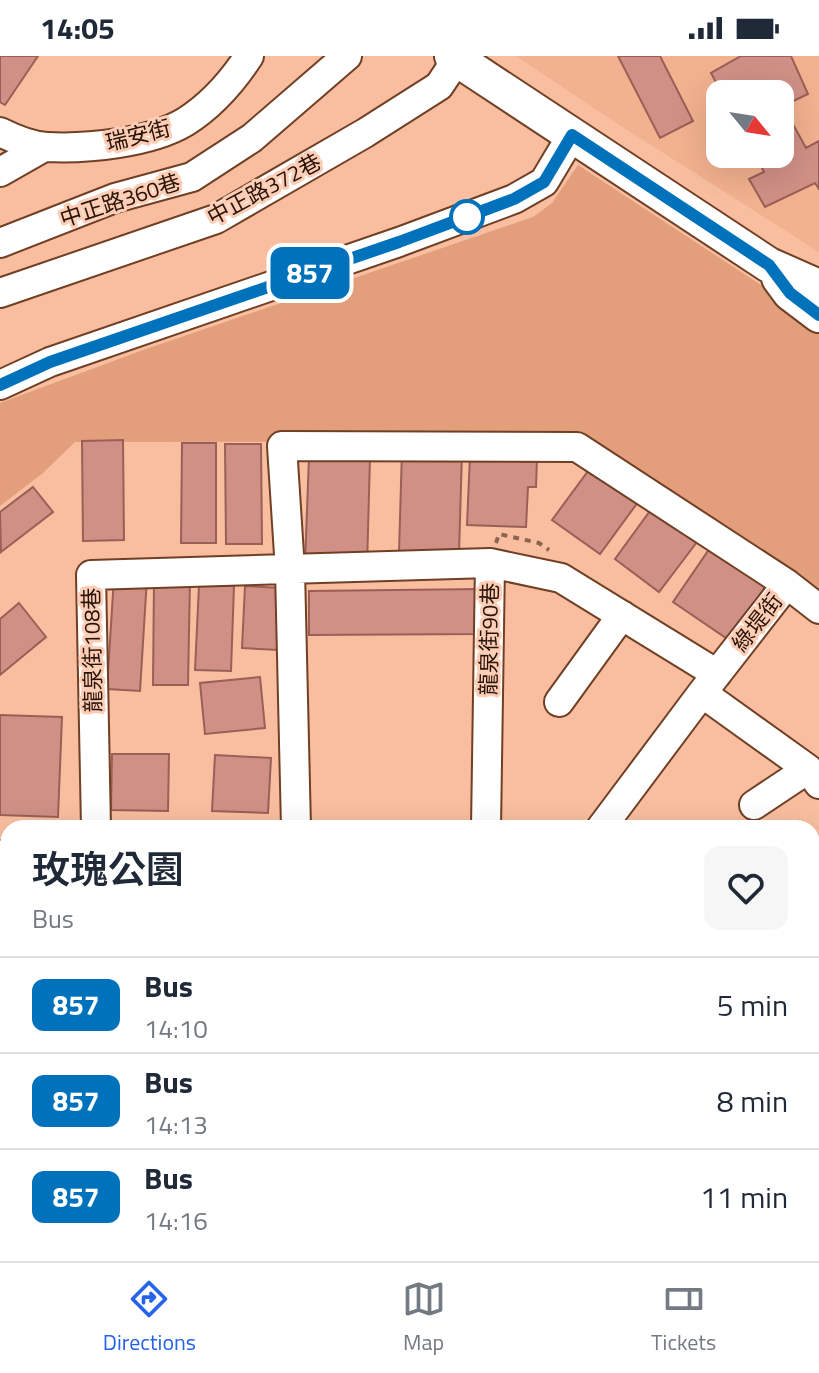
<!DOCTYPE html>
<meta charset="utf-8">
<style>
:root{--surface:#fff;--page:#f6f6f7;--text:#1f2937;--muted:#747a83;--line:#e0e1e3;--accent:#2563eb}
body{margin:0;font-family:"Titillium Web","Noto Sans TC",sans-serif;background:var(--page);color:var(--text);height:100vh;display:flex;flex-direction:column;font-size:30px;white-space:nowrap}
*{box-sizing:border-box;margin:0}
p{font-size:26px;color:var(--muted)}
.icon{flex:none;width:44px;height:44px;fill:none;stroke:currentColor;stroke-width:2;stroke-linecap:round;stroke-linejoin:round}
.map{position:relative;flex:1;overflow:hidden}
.drawer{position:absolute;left:0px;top:764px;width:820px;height:442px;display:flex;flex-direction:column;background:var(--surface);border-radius:24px 24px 0 0;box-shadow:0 8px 32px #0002}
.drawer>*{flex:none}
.badge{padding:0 16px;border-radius:12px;font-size:28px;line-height:52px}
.needle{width:52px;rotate:120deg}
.buttons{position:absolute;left:706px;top:24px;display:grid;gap:16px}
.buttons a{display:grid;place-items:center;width:88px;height:88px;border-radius:16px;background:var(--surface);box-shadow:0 8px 32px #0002;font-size:40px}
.map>.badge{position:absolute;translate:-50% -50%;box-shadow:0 0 0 4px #fff}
.round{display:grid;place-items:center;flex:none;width:84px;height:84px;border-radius:16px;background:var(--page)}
.overview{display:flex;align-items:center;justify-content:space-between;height:136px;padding:0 32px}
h1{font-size:38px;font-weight:600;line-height:60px}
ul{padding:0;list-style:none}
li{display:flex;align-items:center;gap:24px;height:96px;padding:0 32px;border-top:2px solid var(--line)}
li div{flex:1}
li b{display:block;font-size:30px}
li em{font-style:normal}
li .badge{min-width:88px;font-weight:700;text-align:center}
.status{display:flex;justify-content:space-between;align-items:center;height:56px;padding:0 40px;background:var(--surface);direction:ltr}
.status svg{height:22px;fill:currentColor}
.tab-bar{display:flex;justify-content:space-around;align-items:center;height:112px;border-top:2px solid var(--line);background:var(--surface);font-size:22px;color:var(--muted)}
.tab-bar a{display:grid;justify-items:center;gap:4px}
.tab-bar .active{color:var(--accent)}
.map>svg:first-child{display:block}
.built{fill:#f2b18f;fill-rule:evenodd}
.green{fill:#e39f7b}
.building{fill:#d09086;stroke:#9a5f56;stroke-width:2}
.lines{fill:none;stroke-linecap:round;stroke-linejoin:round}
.minor-casing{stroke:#703f24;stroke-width:32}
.major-casing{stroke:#703f24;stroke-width:38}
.path{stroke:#8c6550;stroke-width:4;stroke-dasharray:6 6;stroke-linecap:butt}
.minor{stroke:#fff;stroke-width:28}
.major{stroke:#fff;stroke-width:34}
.line-casing{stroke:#fff;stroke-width:18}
.line{stroke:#0072bc;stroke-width:12}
.stop-dot{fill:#fff;stroke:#0072bc;stroke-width:4}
.labels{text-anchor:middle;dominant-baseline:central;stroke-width:6;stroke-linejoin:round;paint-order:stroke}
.street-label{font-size:22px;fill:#281308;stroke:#fdceb5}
</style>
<div class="status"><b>14:05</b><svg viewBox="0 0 49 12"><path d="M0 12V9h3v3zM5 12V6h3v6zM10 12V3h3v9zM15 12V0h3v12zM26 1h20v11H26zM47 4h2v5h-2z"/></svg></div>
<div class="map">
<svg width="819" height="1205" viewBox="0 0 819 1205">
<rect width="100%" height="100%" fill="#f8be9f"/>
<path class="built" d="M 516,0 L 819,0 L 819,196 L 610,63 ZM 720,38 L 780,38 L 780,98 L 720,98 Z
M 0,1086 L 8,1086 L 8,1198 L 372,1198 L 372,1205 L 0,1205 Z"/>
<path class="green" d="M 578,109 L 819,267 L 819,536 L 577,385 L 75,386 L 43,417 L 0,450 L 0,347 L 143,294 L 533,161 L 552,147 Z"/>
<path class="building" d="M 0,0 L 38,0 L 5,49 L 0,46 Z
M 618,0 L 660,0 L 693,65 L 660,82 Z
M 741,0 L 791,0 L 808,38 L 783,50 L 806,92 L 819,85 L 819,133 L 815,127 L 765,151 L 749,123 L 764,116 L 755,98 L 780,98 L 780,38 L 722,38 L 711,17 Z
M 123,384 L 124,484 L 83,485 L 82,385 Z
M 182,387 L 216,387 L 216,487 L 181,487 Z
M 225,388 L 261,388 L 262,488 L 226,488 Z
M 402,394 L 462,396 L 459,498 L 399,496 Z
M 470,399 L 537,402 L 536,431 L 528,431 L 526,471 L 467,469 Z
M 309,400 L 370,402 L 367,511 L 305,509 Z
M 594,407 L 641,442 L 600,498 L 552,464 Z
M 33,431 L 53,456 L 1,496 L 0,456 Z
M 655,448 L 700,482 L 659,536 L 615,503 Z
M 710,492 L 766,530 L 729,584 L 673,546 Z
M 114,521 L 147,522 L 140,635 L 107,633 Z
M 154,524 L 190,524 L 188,629 L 153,629 Z
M 199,529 L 234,530 L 231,615 L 195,614 Z
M 245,530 L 281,532 L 278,594 L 242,592 Z
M 480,533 L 480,578 L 309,579 L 309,535 Z
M 19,547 L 46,581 L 0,619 L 0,563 Z
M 260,621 L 265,672 L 205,678 L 200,627 Z
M 0,659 L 62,661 L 58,761 L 0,759 Z
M 112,698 L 169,698 L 168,755 L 111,754 Z
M 215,699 L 271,702 L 268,757 L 212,755 Z"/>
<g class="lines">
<g class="minor-casing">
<path id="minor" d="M 0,76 C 14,83 31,90 47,91 C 87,93 150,87 185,66 C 212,49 232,26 249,0
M 0,116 L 44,91
M 0,187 L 115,142 L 192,121 L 252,82 L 347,0
M 0,237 L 216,163 L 365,77 L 439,30 L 457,3
M 0,329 L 50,306 L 399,186 L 514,143 L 544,126 L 572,79
M 702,637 L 808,713 L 819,728
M 559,646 L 622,559
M 754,749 L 808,713
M 96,772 L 91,519 L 490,507
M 296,772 L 290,514 L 282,390 L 577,391 L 787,528
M 486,772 L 490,507 L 561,522 L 717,618
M 601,772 L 702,637 L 787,528 L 819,553
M 0,799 L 8,799
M 812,851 L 819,851
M 0,1068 L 8,1068
M 812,1115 L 819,1115
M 384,1205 L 384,1198
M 622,1205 L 622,1198
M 746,1205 L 746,1198"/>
</g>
<g class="major-casing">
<path id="major" d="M 452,0 L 769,209 L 819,231
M 779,222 L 790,237 L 819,259"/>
</g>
<path class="path" d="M 496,487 L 499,478 L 539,487 L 549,494"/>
<use href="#minor" class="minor"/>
<use href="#major" class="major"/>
</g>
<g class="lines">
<g class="line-casing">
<path id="line" d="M 0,329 L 50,306 L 399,186 L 514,143 L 544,126 L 572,79 L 769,209 L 790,237 L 819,259"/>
</g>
<use href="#line" class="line"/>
</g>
<circle class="stop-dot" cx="467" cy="161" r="16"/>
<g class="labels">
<g class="street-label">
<text transform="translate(138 79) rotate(-14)">瑞安街</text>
<text transform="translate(264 133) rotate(-28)">中正路372巷</text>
<text transform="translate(120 144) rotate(-18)">中正路360巷</text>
<text transform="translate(757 566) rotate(-52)">綠堤街</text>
<text transform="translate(489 583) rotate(-89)">龍泉街90巷</text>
<text transform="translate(92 594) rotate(-91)">龍泉街108巷</text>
</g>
</g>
</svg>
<div class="buttons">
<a><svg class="needle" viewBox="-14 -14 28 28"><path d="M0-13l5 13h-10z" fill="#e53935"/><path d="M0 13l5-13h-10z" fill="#747a83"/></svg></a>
</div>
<b class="badge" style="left:310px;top:217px;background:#0072bc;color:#fff">857</b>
<section class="drawer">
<div class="overview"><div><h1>玫瑰公園</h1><p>Bus</p></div><a class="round"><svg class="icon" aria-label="heart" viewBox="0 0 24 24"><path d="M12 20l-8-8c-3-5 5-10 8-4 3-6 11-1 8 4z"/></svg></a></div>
<ul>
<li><span class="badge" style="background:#0072bc;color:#fff">857</span><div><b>Bus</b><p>14:10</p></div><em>5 min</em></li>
<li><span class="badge" style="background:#0072bc;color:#fff">857</span><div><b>Bus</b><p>14:13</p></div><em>8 min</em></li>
<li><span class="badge" style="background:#0072bc;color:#fff">857</span><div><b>Bus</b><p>14:16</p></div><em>11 min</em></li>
</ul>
</section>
</div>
<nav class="tab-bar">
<a class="active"><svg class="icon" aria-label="directions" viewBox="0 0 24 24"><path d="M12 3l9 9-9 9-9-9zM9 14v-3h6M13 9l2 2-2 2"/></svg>Directions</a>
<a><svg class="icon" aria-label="map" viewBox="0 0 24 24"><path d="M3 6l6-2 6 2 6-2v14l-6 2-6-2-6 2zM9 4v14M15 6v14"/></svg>Map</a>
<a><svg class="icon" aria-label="tickets" viewBox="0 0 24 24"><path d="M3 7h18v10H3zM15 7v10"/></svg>Tickets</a>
</nav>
